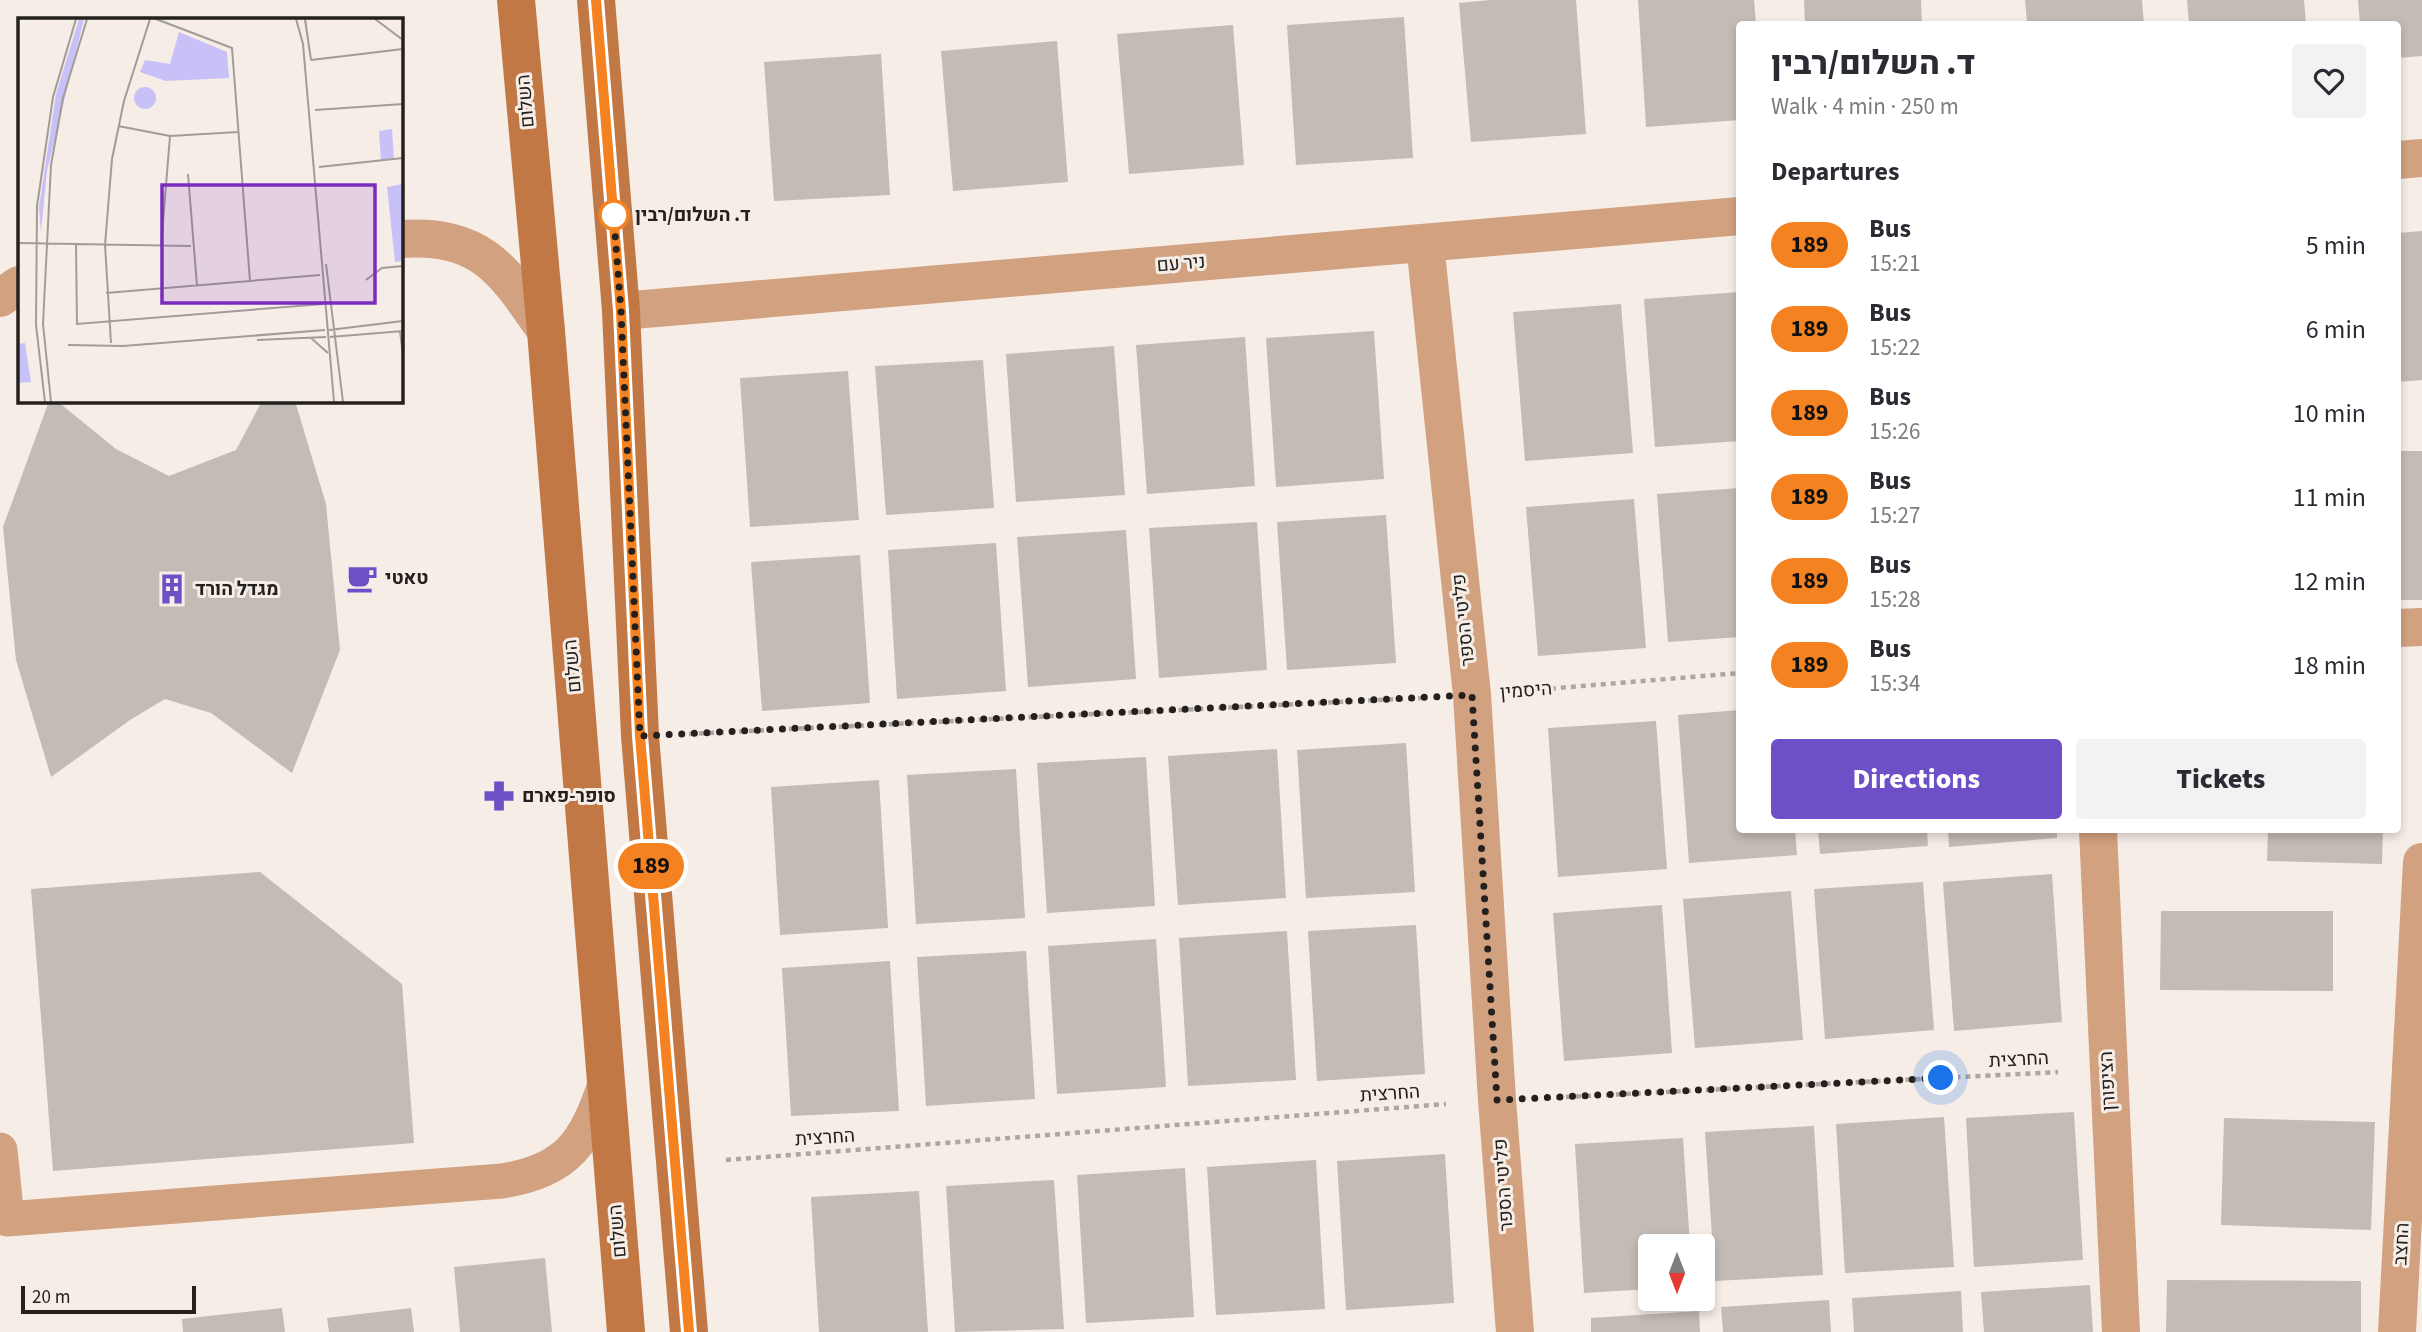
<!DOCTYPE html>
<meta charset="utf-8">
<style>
:root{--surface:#fff;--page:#f2f2f3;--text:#2b2b33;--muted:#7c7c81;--accent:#6d4fc8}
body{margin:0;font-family:"Source Sans 3",Heebo,sans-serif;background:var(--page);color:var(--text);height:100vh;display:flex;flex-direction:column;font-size:26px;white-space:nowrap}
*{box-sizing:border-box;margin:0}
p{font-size:23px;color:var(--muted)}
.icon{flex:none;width:38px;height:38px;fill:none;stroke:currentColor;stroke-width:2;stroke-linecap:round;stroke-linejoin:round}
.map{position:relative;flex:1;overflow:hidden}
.side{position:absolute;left:1736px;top:21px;width:665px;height:812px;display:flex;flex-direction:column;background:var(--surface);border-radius:7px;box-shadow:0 4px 10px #0003}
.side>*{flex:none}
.badge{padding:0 14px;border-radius:23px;font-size:24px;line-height:46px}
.needle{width:46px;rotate:180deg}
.controls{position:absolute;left:1638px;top:1234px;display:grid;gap:14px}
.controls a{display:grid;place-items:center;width:77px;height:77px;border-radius:7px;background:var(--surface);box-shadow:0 4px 10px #0003;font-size:35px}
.scale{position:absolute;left:21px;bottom:18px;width:175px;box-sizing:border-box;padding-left:7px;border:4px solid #23201e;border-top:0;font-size:19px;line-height:24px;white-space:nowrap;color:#23201e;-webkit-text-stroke:5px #f6ede7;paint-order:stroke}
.you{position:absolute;width:35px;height:35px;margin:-18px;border:5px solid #fff;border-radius:50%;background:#1a73e8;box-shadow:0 0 0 10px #1a73e833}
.map>.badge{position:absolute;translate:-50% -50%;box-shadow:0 0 0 4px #fff}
h2{padding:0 35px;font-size:26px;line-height:63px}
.round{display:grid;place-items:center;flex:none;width:74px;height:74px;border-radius:7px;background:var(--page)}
.overview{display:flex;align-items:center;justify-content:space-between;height:119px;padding:0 35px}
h1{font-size:33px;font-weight:800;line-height:52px}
.cta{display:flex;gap:14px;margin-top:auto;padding:14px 35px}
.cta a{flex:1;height:80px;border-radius:7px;background:var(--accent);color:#fff;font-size:28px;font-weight:800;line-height:80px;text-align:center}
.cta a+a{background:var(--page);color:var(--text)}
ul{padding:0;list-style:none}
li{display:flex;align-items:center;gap:21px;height:84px;padding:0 35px}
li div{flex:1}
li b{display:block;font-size:26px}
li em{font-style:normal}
li .badge{min-width:77px;font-weight:700;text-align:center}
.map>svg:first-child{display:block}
.building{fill:#c3bbb5}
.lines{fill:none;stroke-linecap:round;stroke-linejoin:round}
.path{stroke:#ada6a1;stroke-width:4.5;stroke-dasharray:5 5;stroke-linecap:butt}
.lane{stroke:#d2a17f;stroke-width:35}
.street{stroke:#d2a17f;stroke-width:38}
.secondary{stroke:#c17844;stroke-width:38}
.line-casing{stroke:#fff;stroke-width:16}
.line{stroke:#f58220;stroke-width:10}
.walk{stroke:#23201e;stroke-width:7;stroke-dasharray:0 12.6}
.stop-dot{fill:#fff;stroke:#f58220;stroke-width:3.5}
.labels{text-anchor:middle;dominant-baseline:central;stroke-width:6;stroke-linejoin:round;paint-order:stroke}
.street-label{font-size:19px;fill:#23201e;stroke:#f6ede7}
.stop-label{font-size:19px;font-weight:bold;fill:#23201e;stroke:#f6ede7;text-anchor:start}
.poi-label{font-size:19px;font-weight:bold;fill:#23201e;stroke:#f6ede7;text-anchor:start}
.inset-road{fill:none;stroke:#a29b97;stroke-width:2}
.view{fill:#7b2cbf;fill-opacity:0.15;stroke:#7b2cbf;stroke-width:3.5}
.inset-edge{fill:none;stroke:#23201e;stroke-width:3.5}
</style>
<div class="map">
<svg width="2422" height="1332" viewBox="0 0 2422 1332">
<rect width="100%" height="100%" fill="#f6ede7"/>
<path class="building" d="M 1490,0 L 1576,0 L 1586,134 L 1471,142 L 1459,3 Z
M 1638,0 L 1754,0 L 1756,24 L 1740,24 L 1740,120 L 1646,127 Z
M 1804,0 L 1921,0 L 1922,24 L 1805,24 Z
M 2025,0 L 2142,0 L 2144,24 L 2027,24 Z
M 2187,0 L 2304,0 L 2306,24 L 2189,24 Z
M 2358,0 L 2422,0 L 2422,56 L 2398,58 L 2398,24 L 2360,24 Z
M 1404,17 L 1413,158 L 1296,165 L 1287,25 Z
M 1233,25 L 1244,165 L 1129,174 L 1117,34 Z
M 1057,41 L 1068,182 L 953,191 L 941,51 Z
M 881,54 L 890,195 L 774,201 L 764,62 Z
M 2422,231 L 2422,380 L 2398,382 L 2398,233 Z
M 1740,292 L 1740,441 L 1655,447 L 1644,299 Z
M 1621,304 L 1633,453 L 1525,461 L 1513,312 Z
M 1374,331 L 1384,479 L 1276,487 L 1266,338 Z
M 1245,337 L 1255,486 L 1147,494 L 1136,345 Z
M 1114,346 L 1125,495 L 1016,502 L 1006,354 Z
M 983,360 L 994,508 L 886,515 L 875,366 Z
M 848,371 L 859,520 L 750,527 L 740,378 Z
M 49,401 L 57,401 L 116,449 L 169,476 L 236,450 L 262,401 L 295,401 L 326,504 L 340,650 L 292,773 L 211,713 L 165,699 L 130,720 L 51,777 L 16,660 L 3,527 Z
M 2398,451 L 2422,451 L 2422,600 L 2398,600 Z
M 1740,488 L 1740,637 L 1668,642 L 1657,494 Z
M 1634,499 L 1646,648 L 1538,656 L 1526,507 Z
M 1386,515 L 1396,663 L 1287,670 L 1277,522 Z
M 1257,522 L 1267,670 L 1159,678 L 1149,528 Z
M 1126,530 L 1136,679 L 1028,687 L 1017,537 Z
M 996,543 L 1006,691 L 897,699 L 888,550 Z
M 860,555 L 870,703 L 762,711 L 751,562 Z
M 1740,710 L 1740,830 L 1795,830 L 1797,855 L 1689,863 L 1678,715 Z
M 1656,721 L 1667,869 L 1558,877 L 1548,728 Z
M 1406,743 L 1415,892 L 1306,898 L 1297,750 Z
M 1277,749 L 1286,898 L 1178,905 L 1168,756 Z
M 1146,757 L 1155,906 L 1047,913 L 1037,763 Z
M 1016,769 L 1025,918 L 916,924 L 907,775 Z
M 879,780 L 888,928 L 780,935 L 771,787 Z
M 1818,830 L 1927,830 L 1928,846 L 1820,854 Z
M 1948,830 L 2057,830 L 2057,838 L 1949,847 Z
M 2268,830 L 2383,830 L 2382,864 L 2267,861 Z
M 260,872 L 402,984 L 414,1143 L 53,1171 L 31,889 Z
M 2052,874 L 2062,1022 L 1954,1031 L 1943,882 Z
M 1923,882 L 1934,1030 L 1825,1039 L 1814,889 Z
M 1791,891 L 1803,1040 L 1695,1048 L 1683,899 Z
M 1662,905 L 1672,1053 L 1564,1061 L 1553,913 Z
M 2161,911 L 2333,911 L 2333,991 L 2160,990 Z
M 1416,925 L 1425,1074 L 1317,1081 L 1308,931 Z
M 1287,931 L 1296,1080 L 1188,1086 L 1179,938 Z
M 1156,939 L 1166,1087 L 1057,1094 L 1048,946 Z
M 1026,951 L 1035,1099 L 926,1106 L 917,957 Z
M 890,961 L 899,1111 L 791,1116 L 782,968 Z
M 2074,1112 L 2083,1260 L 1974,1267 L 1966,1118 Z
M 1944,1117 L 1954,1267 L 1845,1273 L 1836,1124 Z
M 2224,1118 L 2375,1122 L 2371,1230 L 2221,1225 Z
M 1814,1126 L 1823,1275 L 1715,1281 L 1705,1132 Z
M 1683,1138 L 1690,1246 L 1650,1246 L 1650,1289 L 1584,1293 L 1575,1144 Z
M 1445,1154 L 1454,1303 L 1346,1310 L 1337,1161 Z
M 1316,1160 L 1325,1309 L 1216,1315 L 1207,1167 Z
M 1185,1168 L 1194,1317 L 1086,1323 L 1077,1175 Z
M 1054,1180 L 1064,1329 L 955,1332 L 946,1186 Z
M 919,1191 L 928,1332 L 819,1332 L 811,1197 Z
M 545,1258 L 552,1332 L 460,1332 L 454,1267 Z
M 2167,1280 L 2361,1281 L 2361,1332 L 2166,1332 Z
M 2090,1285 L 2093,1332 L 1984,1332 L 1981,1292 Z
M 1961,1291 L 1963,1332 L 1854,1332 L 1852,1298 Z
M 1829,1300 L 1831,1332 L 1723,1332 L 1721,1307 Z
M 282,1308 L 285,1332 L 183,1332 L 182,1319 Z
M 411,1308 L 414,1332 L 329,1332 L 327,1318 Z
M 1699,1311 L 1700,1332 L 1591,1332 L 1591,1318 Z"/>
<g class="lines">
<path class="path" d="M 1521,691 L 1740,673
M 689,734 L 1421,698
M 1546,1098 L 2058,1072
M 726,1160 L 1446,1104"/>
<path class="lane" d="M 0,1150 L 7,1219 L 502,1181 C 567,1171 587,1142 606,1081"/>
<path class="street" d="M 2398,160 L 2422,158
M 401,239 C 482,234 504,270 546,331
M 1425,243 L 1472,695 L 1497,1100 L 1515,1332
M 0,298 L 19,285
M 621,311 L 1740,216
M 2398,628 L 2422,627
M 2098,830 L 2121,1332
M 2397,1332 L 2422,862"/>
<path class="secondary" d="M 516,0 L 546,331 L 626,1332
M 596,0 L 621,311 L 640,736 L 689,1332"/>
</g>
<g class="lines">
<g class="line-casing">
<path id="line" d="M 596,0 L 621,311 L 640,736 L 689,1332"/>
</g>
<use href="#line" class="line"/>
<path class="walk" d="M 614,215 L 613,207 L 621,311 L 640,736 L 1472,695 L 1497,1100 L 1941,1078"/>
</g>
<defs>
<g id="cafe-bare" transform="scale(2.415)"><path d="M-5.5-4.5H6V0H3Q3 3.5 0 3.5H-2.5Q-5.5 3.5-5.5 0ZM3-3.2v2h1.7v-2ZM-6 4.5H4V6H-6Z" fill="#6d4fc8" stroke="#f6ede7" stroke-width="2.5" paint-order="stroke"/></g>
<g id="building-bare" transform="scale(2.415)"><path d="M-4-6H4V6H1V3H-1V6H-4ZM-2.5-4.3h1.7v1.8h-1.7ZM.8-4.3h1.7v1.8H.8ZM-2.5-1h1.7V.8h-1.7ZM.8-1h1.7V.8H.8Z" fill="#6d4fc8" stroke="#f6ede7" stroke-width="2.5" paint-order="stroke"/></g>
<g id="pharmacy-bare" transform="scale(2.415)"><path d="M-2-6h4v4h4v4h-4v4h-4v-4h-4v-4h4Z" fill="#6d4fc8" stroke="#f6ede7" stroke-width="2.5" paint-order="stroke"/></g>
</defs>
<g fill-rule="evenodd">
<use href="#cafe-bare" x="362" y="578"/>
<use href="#building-bare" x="172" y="589"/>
<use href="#pharmacy-bare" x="499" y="796"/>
</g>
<circle class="stop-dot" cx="614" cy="215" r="14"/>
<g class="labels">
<g class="street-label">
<text transform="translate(526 101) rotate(-95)">השלום</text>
<text transform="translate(1181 264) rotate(-5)">ניר עם</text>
<text transform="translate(1464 620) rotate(-96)">פליטי הספר</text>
<text transform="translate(573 666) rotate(-95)">השלום</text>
<text transform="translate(1526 691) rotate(-5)">היסמין</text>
<text transform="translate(2019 1060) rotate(-3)">החרצית</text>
<text transform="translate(2108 1081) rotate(-93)">הציפורן</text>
<text transform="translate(1390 1094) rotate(-4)">החרצית</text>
<text transform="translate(825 1138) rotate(-4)">החרצית</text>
<text transform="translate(1504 1185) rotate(-94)">פליטי הספר</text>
<text transform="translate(618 1231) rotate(-95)">השלום</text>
<text transform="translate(2402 1244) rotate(-87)">החצב</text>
</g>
<g class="stop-label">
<text x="635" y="215">ד. השלום/רבין</text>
</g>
<g class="poi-label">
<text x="385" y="578">טאטי</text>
<text x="195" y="589">מגדל הורד</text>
<text x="522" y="796">סופר-פארם</text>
</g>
</g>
<g transform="translate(18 18)">
<rect width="385" height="385" fill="#f6ede7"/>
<path d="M 61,1 L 66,1 L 29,153 L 23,214 L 21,189 L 38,76 ZM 161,14 L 209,34 L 211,60 L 148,63 L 122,54 L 127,42 L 152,46 ZM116 80a11 11 0 1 1 22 0a11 11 0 1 1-22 0ZM 374,111 L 376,141 L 363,143 L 361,113 ZM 385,166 L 385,243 L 377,244 L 369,169 ZM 7,325 L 13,364 L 0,365 L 0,326 Z" fill="#c7c1f7"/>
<path class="inset-road" d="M 138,1 L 214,30 L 232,263M 278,1 L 285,26 L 316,384M 287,1 L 293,42M 357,1 L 385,22M 293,42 L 385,31M 297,92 L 385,86M 100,108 L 152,118 L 220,114M 301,149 L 385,140M 170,156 L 179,268M 0,225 L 173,228M 58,226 L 59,306 L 305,286M 143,229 L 152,118M 308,246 L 325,384M 348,262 L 364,250 L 385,248M 88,275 L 302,257M 311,312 L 385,303M 382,313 L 385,338M 312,319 L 385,313M 293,320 L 310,335M 239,322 L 308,319M 93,325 L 87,227 L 94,141 L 106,83 L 132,1M 50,327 L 105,328 L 307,312M 27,384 L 18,307 L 19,188 L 35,79 L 58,1M 33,384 L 25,306 L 33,147 L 45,80 L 69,1"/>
<path class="view" d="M 144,167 L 357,167 L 357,285 L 144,285 Z"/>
<rect width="385" height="385" class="inset-edge"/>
</g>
</svg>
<div class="controls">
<a><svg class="needle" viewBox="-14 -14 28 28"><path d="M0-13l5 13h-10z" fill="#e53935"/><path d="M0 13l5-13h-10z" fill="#7c7c81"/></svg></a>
</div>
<div class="scale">20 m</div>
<div class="you" style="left:1941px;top:1078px"></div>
<b class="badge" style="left:651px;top:866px;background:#f58220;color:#111">189</b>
<section class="side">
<div class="overview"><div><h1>ד. השלום/רבין</h1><p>Walk · 4 min · 250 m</p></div><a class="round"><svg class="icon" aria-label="heart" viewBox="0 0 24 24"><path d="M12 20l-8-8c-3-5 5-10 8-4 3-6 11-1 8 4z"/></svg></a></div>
<h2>Departures</h2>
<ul>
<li><span class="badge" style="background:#f58220;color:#111">189</span><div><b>Bus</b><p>15:21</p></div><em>5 min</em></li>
<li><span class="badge" style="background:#f58220;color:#111">189</span><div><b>Bus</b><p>15:22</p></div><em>6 min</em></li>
<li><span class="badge" style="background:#f58220;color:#111">189</span><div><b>Bus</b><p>15:26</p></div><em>10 min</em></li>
<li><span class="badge" style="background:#f58220;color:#111">189</span><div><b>Bus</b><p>15:27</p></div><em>11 min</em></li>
<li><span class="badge" style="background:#f58220;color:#111">189</span><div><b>Bus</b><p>15:28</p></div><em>12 min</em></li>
<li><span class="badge" style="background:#f58220;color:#111">189</span><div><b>Bus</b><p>15:34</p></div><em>18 min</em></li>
</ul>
<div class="cta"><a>Directions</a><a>Tickets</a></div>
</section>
</div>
